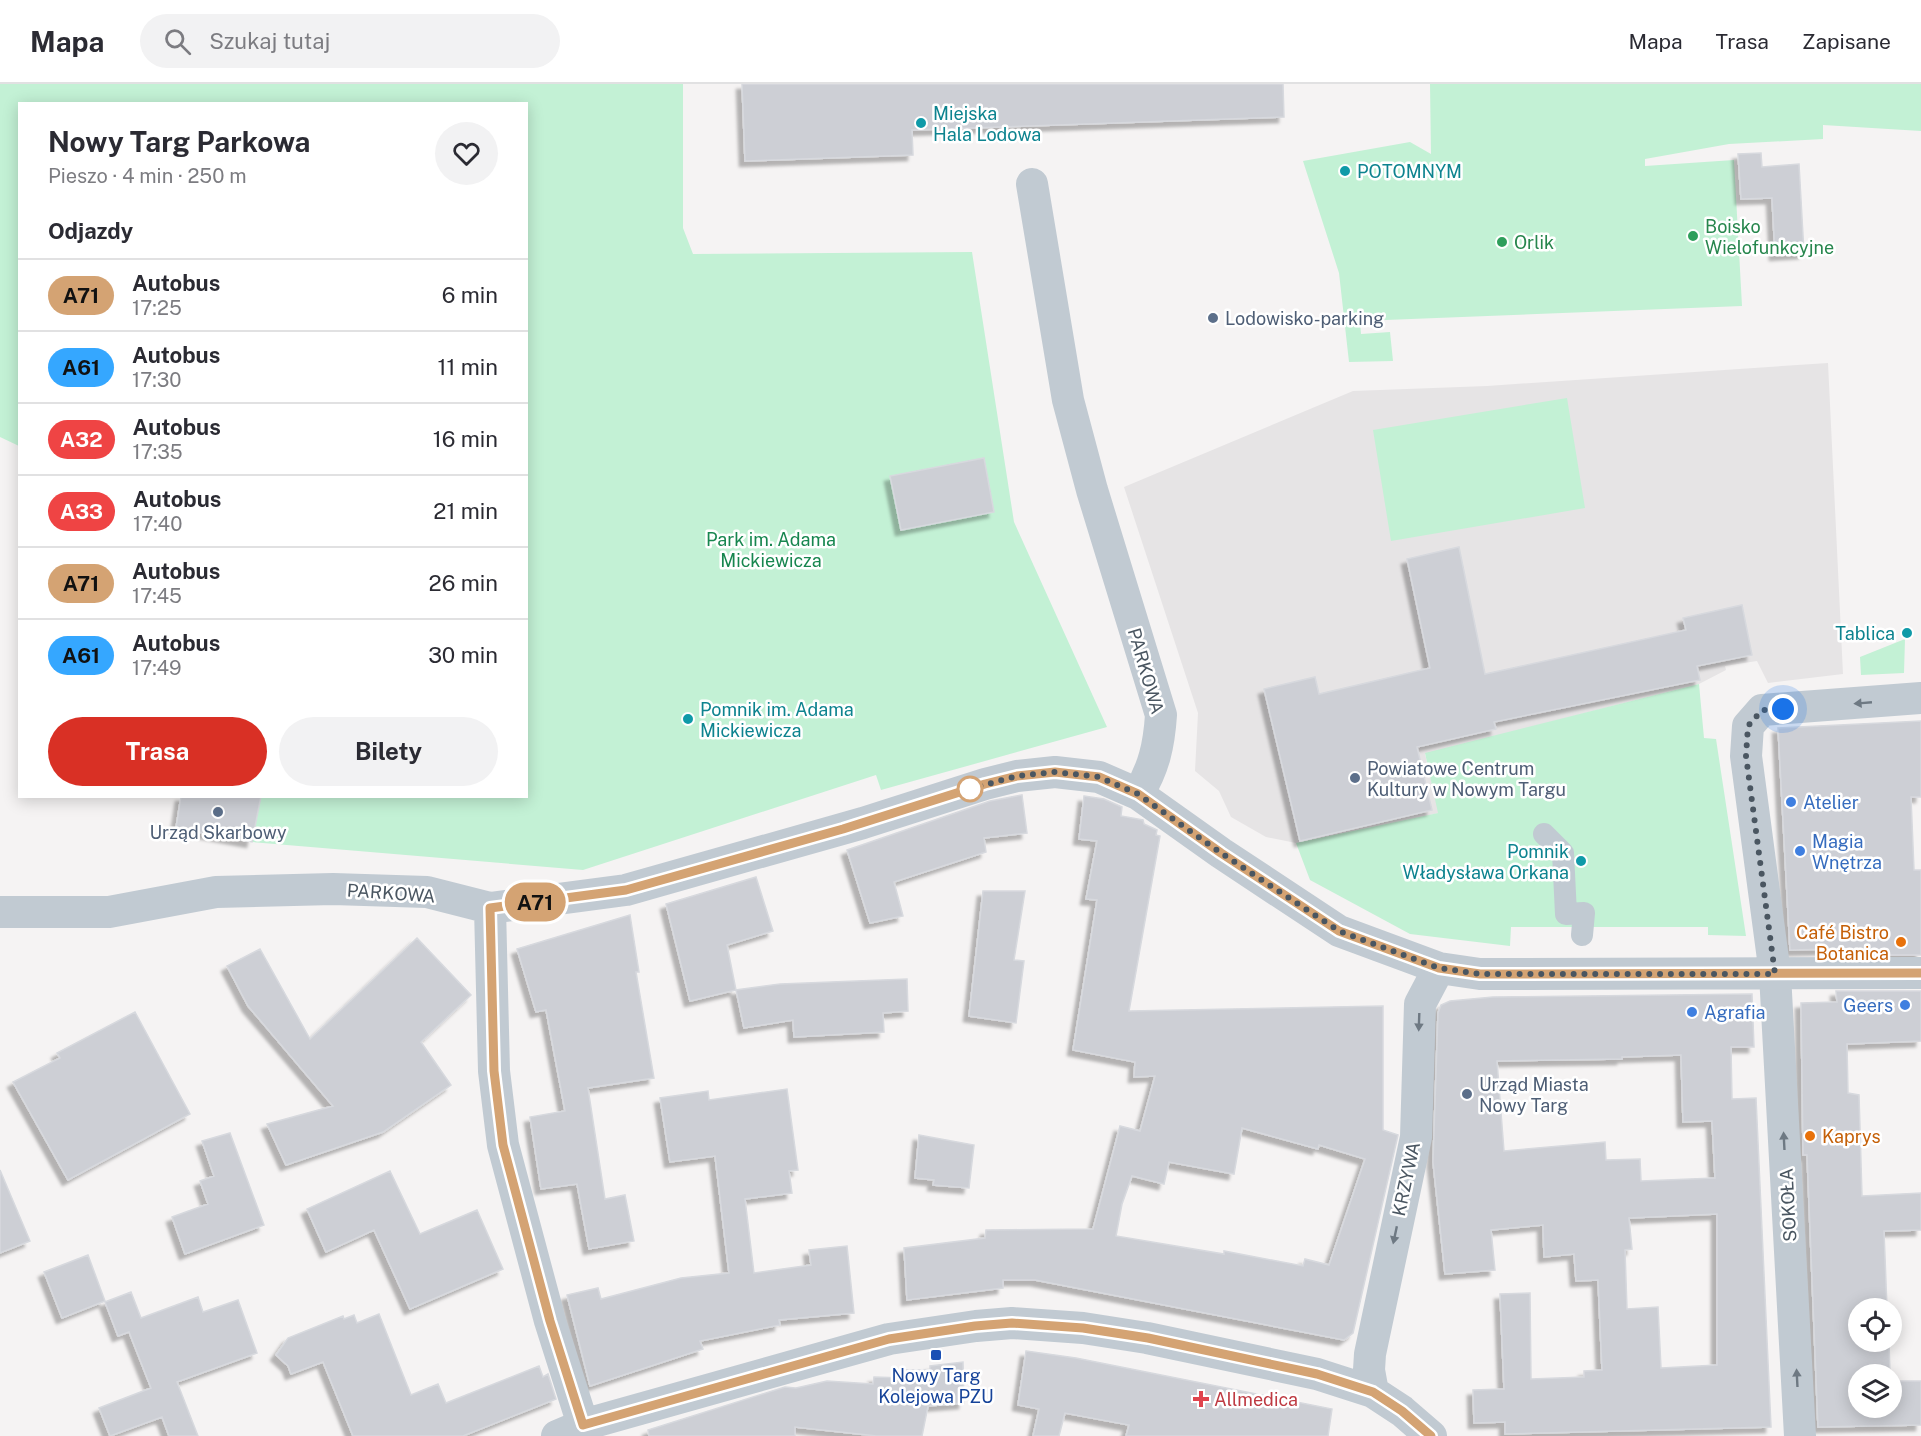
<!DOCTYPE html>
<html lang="pl">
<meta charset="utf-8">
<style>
:root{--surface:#fff;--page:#f2f2f3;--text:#2b2b33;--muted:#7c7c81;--line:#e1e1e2;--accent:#d93025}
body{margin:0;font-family:"Public Sans",sans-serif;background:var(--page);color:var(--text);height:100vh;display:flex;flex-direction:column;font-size:22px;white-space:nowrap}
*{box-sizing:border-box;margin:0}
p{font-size:20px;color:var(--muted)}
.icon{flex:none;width:33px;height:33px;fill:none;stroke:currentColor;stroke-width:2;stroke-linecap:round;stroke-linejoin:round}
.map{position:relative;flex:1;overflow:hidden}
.sheet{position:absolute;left:18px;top:18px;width:510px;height:696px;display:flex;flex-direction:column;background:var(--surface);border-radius:0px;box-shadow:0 3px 15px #0003}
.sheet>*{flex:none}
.badge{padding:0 12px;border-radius:20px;font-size:21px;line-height:39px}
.controls{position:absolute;left:1848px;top:1214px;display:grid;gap:12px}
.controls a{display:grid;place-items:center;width:54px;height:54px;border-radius:50%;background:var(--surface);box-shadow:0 3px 15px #0003;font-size:30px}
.you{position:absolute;width:30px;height:30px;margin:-15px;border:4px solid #fff;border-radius:50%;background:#1a73e8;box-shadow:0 0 0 9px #1a73e833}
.map>.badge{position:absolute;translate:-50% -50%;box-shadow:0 0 0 3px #fff}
h2{padding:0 30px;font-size:22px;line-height:54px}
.round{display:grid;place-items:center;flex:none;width:63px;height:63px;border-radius:32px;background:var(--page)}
.overview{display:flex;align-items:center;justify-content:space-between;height:102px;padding:0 30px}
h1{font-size:28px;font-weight:700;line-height:45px}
.primary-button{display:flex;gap:12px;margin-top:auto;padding:12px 30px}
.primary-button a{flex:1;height:69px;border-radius:36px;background:var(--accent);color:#fff;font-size:24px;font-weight:700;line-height:69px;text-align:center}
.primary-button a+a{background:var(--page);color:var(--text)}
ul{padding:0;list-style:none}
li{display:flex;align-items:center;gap:18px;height:72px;padding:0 30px;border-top:2px solid var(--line)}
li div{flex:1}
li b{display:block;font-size:22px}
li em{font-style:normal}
li .badge{min-width:66px;font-weight:700;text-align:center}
header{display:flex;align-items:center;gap:36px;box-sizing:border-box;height:84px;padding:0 30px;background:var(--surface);border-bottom:2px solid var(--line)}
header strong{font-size:28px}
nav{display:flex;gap:33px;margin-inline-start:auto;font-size:21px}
.search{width:420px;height:54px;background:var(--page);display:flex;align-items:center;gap:15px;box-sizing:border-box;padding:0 21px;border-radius:33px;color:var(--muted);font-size:22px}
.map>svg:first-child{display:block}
.education{fill:#e6e4e5}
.green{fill:#c3f1d5}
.building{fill:#cdcfd5;stroke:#d7d9de;stroke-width:1.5;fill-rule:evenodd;filter:url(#shadow)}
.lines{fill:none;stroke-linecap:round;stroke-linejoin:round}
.pedestrian{stroke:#c1cad2;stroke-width:22}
.minor{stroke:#c1cad2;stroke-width:32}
.oneway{fill:#6e7983}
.line-casing{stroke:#fff;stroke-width:14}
.line{stroke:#d4a373;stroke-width:9}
.walk{stroke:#4a5661;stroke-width:6;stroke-dasharray:0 10.8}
.culture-dot{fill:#0f9aa8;stroke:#fff;stroke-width:2}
.leisure-dot{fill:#2e9e5b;stroke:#fff;stroke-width:2}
.service-dot{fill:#5c6f8a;stroke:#fff;stroke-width:2}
.stop-dot{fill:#fff;stroke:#d4a373;stroke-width:3}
.shop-dot{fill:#3f7fe0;stroke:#fff;stroke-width:2}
.food-dot{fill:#e8710a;stroke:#fff;stroke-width:2}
.transit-dot{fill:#1a4fb4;stroke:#fff;stroke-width:2}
.health-dot{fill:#e0444e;stroke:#fff;stroke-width:2}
.labels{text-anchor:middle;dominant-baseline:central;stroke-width:5;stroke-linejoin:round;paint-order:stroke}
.culture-label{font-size:18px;fill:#0d838f;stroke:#fff;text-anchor:start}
.leisure-label{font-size:18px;fill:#27864d;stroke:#fff;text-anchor:start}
.service-label{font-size:18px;fill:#4e5e75;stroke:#fff;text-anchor:start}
.park-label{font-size:18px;fill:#17864f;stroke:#fff}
.street-label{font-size:18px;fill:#4a5661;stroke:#fff}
.shop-label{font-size:18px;fill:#366cbe;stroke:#fff;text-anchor:start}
.food-label{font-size:18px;fill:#c56008;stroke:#fff;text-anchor:end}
.transit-label{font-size:18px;fill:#164399;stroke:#fff}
.health-label{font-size:18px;fill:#be3a42;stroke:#fff;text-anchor:start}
</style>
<header>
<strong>Mapa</strong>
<div class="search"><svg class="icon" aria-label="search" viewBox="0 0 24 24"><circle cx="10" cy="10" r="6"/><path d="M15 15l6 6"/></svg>Szukaj tutaj</div>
<nav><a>Mapa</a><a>Trasa</a><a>Zapisane</a></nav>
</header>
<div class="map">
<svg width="1921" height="1352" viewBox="0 0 1921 1352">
<defs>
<filter id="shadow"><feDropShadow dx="-5.5" dy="5.5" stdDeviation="1.5" flood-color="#0004"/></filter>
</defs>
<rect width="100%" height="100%" fill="#f5f3f3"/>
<path class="education" d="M 1828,279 L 1843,590 L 1768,599 L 1757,577 L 1725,582 L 1726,586 L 1699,600 L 1425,670 L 1439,729 L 1296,759 L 1266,753 L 1231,733 L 1219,707 L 1195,687 L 1198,629 L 1124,403 L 1353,307 L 1487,302 Z"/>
<path class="green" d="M 0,0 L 683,0 L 683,144 L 693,170 L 972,168 L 1014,438 L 1107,643 L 881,706 L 876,691 L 583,786 L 252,758 L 261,713 L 526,712 L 526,20 L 20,20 L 19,362 L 0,353 Z
M 1430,0 L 1921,0 L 1921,47 L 1823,41 L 1823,55 L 1729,60 L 1645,75 L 1645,82 L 1734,76 L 1742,222 L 1360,237 L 1361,250 L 1390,248 L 1393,277 L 1349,278 L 1339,189 L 1303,77 L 1410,58 L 1431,70 Z
M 1567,314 L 1585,424 L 1391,457 L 1373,346 Z
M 1905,555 L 1904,589 L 1861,591 L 1860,573 Z
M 1699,600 L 1704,654 L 1716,655 L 1746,852 L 1708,851 L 1708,843 L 1511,843 L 1510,862 L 1410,850 L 1310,796 L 1296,759 L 1438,729 L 1425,669 Z"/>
<path class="building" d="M 742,0 L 1283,0 L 1284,33 L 912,46 L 913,71 L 745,77 Z
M 1761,69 L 1762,83 L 1799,80 L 1804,169 L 1775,171 L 1772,114 L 1741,115 L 1738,70 Z
M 984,374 L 994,428 L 901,446 L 890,392 Z
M 1459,463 L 1485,590 L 1686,546 L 1683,534 L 1742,521 L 1752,571 L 1697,582 L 1700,596 L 1494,638 L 1496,645 L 1417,663 L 1432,726 L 1300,757 L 1264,605 L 1315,593 L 1319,610 L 1430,584 L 1407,475 Z
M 1921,637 L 1921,713 L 1911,713 L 1914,786 L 1921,786 L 1921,871 L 1834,871 L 1833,865 L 1790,866 L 1778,644 Z
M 1022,711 L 1027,749 L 984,754 L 986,768 L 894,798 L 903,832 L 870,839 L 847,766 L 990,717 Z
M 181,712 L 261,712 L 252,758 L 176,744 Z
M 1084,712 L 1104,715 L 1122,723 L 1121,732 L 1143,736 L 1144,740 L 1157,746 L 1156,751 L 1160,752 L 1129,927 L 1383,922 L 1383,1046 L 1398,1051 L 1353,1249 L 1344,1256 L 1035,1196 L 1003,1196 L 1003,1204 L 907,1216 L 904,1164 L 985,1154 L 986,1146 L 1093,1145 L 1120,1042 L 1140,1047 L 1155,992 L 1134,993 L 1135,978 L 1073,966 L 1097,816 L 1086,815 L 1097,757 L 1079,755 ZM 1242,1044 L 1318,1065 L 1319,1061 L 1365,1075 L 1329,1181 L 1305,1175 L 1303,1182 L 1224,1167 L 1224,1170 L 1116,1152 L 1122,1120 L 1132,1092 L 1164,1100 L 1169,1078 L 1234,1090 Z
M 756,793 L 773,847 L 727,861 L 736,906 L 690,917 L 666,820 Z
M 983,807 L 1025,807 L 1014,876 L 1024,877 L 1016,939 L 969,932 Z
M 630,831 L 639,888 L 636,888 L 654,994 L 588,1004 L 605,1115 L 625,1111 L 634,1157 L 589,1165 L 577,1100 L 541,1105 L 530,1033 L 565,1027 L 546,926 L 536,928 L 517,865 Z
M 417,854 L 471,911 L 421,958 L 451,1001 L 383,1048 L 286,1081 L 267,1040 L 333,1022 L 248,922 L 227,882 L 260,865 L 310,955 Z
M 907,895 L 908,927 L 883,929 L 884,948 L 794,953 L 793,936 L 744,944 L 736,906 L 780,900 Z
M 1836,907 L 1921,907 L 1921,957 L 1847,960 L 1848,1009 L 1859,1011 L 1862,1112 L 1921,1109 L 1921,1146 L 1884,1147 L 1887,1224 L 1858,1224 L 1858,1257 L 1889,1257 L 1890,1290 L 1858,1290 L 1858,1323 L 1892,1323 L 1892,1297 L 1921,1297 L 1921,1341 L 1818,1343 L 1807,1071 L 1803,1071 L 1803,1068 L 1801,919 L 1837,918 Z
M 1752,910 L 1754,963 L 1731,963 L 1732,1015 L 1756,1014 L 1771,1343 L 1505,1350 L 1505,1338 L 1474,1339 L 1473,1306 L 1504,1305 L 1500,1210 L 1530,1209 L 1531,1295 L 1584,1293 L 1584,1287 L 1602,1286 L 1598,1196 L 1576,1197 L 1574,1170 L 1544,1173 L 1543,1141 L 1491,1146 L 1495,1186 L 1445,1190 L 1433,1078 L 1438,929 L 1441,921 L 1450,917 L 1493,913 ZM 1681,971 L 1683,1038 L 1712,1037 L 1715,1094 L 1641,1097 L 1640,1075 L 1606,1076 L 1605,1058 L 1504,1067 L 1497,977 L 1622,975 L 1622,973 ZM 1717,1130 L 1717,1281 L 1661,1284 L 1658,1223 L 1627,1225 L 1625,1166 L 1632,1165 L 1629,1134 Z
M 135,928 L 190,1030 L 68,1096 L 13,998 L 60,974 L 57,969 Z
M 787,1005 L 798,1086 L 789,1087 L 792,1109 L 745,1115 L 754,1189 L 811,1181 L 809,1166 L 847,1162 L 854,1229 L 779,1236 L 780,1241 L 700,1257 L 703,1265 L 590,1302 L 567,1211 L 598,1204 L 601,1215 L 681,1194 L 729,1189 L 715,1072 L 670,1078 L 660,1014 L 708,1007 L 709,1016 Z
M 230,1049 L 264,1141 L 185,1170 L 172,1133 L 208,1120 L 200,1097 L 214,1092 L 202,1057 Z
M 919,1051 L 974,1061 L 969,1104 L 933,1101 L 934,1096 L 915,1094 Z
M 0,1086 L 30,1157 L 0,1169 Z
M 390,1087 L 420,1150 L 477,1126 L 503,1185 L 410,1225 L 374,1146 L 326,1168 L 307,1125 Z
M 88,1171 L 105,1217 L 62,1234 L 44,1188 Z
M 131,1208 L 141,1234 L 198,1213 L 203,1228 L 238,1216 L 257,1269 L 177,1298 L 198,1352 L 169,1352 L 162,1333 L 110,1352 L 99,1324 L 151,1304 L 129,1248 L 118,1252 L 105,1218 Z
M 379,1230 L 411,1311 L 438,1300 L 446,1319 L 539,1282 L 543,1293 L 548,1290 L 556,1315 L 463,1352 L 353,1352 L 323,1278 L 291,1290 L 288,1282 L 276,1271 L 288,1254 L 343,1232 L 344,1235 L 354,1231 L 357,1239 Z
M 1026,1267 L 1076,1274 L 1332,1325 L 1328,1352 L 1126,1352 L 1129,1341 L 1065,1329 L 1059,1352 L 1033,1352 L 1039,1325 L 1018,1321 Z
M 963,1278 L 964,1319 L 928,1322 L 922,1352 L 877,1352 L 795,1343 L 795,1352 L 649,1352 L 648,1346 L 785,1303 L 796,1304 L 827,1297 L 873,1300 L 874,1293 L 905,1294 L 905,1286 L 930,1286 L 930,1282 Z"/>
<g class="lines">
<path class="pedestrian" d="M 1544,750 L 1563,769 L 1566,830 L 1584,829 L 1582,851"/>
<path class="minor" d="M 1032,100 L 1068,316 L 1092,406 L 1161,631 C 1159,661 1154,684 1138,710
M 490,824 L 494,987 L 503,1061 L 550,1237 L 583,1341
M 0,828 L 109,828 L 216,808 L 333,805 L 427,808 L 490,824 L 626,806 L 863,739 L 985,700 L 1017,692 L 1055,688 L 1099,693 L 1138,710 L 1221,769 L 1339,847 L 1439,884 L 1480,890 L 1921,889
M 1373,1308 L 1369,1286 L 1370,1270 L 1416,1053 L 1420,920 L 1439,884
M 557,1352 L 583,1341 L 889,1255 L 976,1242 L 1012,1239 L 1083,1244 L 1147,1254 L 1317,1290 L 1373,1308 L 1402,1327 L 1431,1352
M 1800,1352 L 1775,890 L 1746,672 L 1748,642 L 1762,626 L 1921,614"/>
</g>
<defs><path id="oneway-solid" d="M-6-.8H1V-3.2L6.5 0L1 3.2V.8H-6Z" transform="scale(1.5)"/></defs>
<g class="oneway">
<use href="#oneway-solid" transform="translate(1863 619) rotate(175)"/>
<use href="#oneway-solid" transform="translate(1419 938) rotate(92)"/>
<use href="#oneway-solid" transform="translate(1784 1057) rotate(-93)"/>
<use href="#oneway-solid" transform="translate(1395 1151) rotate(102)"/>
<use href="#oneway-solid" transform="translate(1797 1294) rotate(-93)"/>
</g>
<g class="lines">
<g class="line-casing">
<path id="line" d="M 1431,1352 L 1402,1327 L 1373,1308 L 1317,1290 L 1148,1254 L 1083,1244 L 1012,1239 L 975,1242 L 889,1255 L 583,1341 L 550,1237 L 503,1061 L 494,987 L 490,824 L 626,806 L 843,745 L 985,700 L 1017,692 L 1055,688 L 1099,693 L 1138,710 L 1221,769 L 1339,847 L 1439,884 L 1480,890 L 1921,889"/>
</g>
<use href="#line" class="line"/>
<path class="walk" d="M 970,705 L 1017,692 L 1055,688 L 1099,693 L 1138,710 L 1221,769 L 1339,847 L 1439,884 L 1480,890 L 1775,890 L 1746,672 L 1748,642 L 1762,626 L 1783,625"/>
</g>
<g class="culture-dot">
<circle cx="921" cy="39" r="6"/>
<circle cx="1345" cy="87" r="6"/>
<circle cx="1907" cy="549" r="6"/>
<circle cx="688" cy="635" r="6"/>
<circle cx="1581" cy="777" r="6"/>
</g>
<g class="leisure-dot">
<circle cx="1693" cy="152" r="6"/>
<circle cx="1502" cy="158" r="6"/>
</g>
<g class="service-dot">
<circle cx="1213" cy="234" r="6"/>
<circle cx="1355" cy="694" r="6"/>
<circle cx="218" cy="728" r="6"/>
<circle cx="1467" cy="1010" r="6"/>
</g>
<circle class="stop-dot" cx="970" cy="705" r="12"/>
<g class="shop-dot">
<circle cx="1791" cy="718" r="6"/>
<circle cx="1800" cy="767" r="6"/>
<circle cx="1905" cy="921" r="6"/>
<circle cx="1692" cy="928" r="6"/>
</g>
<g class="food-dot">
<circle cx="1901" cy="858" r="6"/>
<circle cx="1810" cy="1052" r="6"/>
</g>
<rect class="transit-dot" x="930" y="1265" width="12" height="12" rx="3"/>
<path class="health-dot" d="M1198 1306h6v6h6v6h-6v6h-6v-6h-6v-6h6z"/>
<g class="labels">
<g class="culture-label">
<text x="933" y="29">Miejska<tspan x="933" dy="21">Hala Lodowa</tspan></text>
<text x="1357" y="87">POTOMNYM</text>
<text x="1895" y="549" text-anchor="end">Tablica</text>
<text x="700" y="625">Pomnik im. Adama<tspan x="700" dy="21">Mickiewicza</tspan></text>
<text x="1569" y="767" text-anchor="end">Pomnik<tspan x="1569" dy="21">Władysława Orkana</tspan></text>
</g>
<g class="leisure-label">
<text x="1705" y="142">Boisko<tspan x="1705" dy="21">Wielofunkcyjne</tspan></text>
<text x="1514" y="158">Orlik</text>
</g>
<g class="service-label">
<text x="1225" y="234">Lodowisko-parking</text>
<text x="1367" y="684">Powiatowe Centrum<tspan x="1367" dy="21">Kultury w Nowym Targu</tspan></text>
<text x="218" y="748" text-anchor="middle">Urząd Skarbowy</text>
<text x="1479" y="1000">Urząd Miasta<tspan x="1479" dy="21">Nowy Targ</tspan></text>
</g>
<g class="park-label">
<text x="771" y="455">Park im. Adama<tspan x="771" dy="21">Mickiewicza</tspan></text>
</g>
<g class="street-label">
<text transform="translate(1146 587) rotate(74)">PARKOWA</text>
<text transform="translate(391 809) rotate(4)">PARKOWA</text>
<text transform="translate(1406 1095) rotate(-78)">KRZYWA</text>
<text transform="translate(1788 1121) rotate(-93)">SOKOŁA</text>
</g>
<g class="shop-label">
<text x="1803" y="718">Atelier</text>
<text x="1812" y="757">Magia<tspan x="1812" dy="21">Wnętrza</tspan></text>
<text x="1893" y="921" text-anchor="end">Geers</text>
<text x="1704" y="928">Agrafia</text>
</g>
<g class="food-label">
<text x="1889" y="848">Café Bistro<tspan x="1889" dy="21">Botanica</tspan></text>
<text x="1822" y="1052" text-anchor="start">Kaprys</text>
</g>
<g class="transit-label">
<text x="936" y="1291">Nowy Targ<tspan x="936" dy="21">Kolejowa PZU</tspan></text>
</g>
<g class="health-label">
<text x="1214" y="1315">Allmedica</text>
</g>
</g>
</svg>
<div class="controls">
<a><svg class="icon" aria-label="locate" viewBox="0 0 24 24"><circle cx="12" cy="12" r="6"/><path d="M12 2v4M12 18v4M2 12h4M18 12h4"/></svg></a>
<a><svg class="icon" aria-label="layers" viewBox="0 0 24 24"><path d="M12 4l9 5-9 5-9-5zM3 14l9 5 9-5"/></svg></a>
</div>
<div class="you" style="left:1783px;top:625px"></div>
<b class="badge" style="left:535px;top:818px;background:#d4a373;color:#111">A71</b>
<section class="sheet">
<div class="overview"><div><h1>Nowy Targ Parkowa</h1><p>Pieszo · 4 min · 250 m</p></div><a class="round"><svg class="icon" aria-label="heart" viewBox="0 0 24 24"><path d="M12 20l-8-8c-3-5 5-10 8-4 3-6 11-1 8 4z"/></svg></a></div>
<h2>Odjazdy</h2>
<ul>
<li><span class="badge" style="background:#d4a373;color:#111">A71</span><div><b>Autobus</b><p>17:25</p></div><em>6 min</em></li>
<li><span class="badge" style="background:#35a7ff;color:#111">A61</span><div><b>Autobus</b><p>17:30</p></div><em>11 min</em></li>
<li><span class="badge" style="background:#ef4444;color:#fff">A32</span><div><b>Autobus</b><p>17:35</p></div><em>16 min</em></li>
<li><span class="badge" style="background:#ef4444;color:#fff">A33</span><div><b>Autobus</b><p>17:40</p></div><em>21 min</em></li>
<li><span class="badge" style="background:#d4a373;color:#111">A71</span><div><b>Autobus</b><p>17:45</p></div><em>26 min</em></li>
<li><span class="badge" style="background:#35a7ff;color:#111">A61</span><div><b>Autobus</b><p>17:49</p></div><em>30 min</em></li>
</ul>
<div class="primary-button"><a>Trasa</a><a>Bilety</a></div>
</section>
</div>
